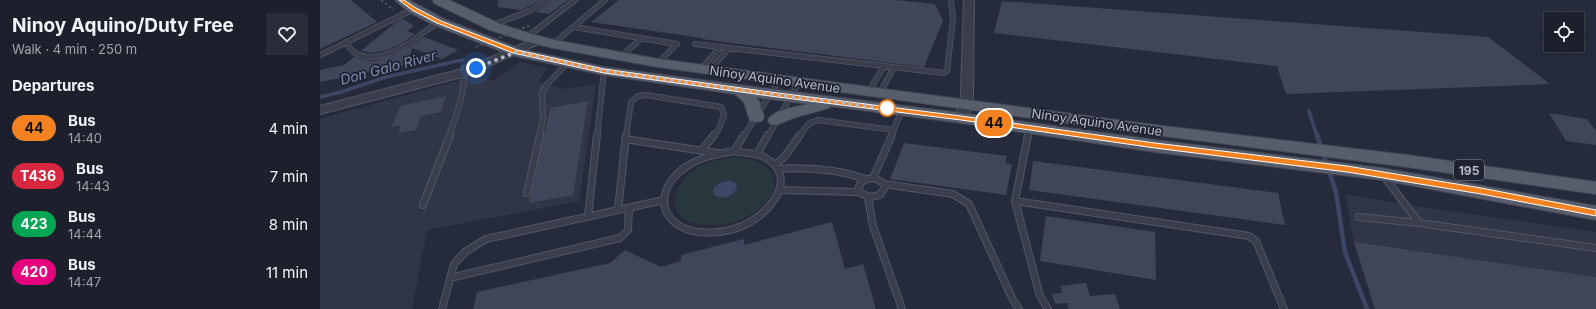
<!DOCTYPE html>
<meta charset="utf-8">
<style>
:root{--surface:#1c202d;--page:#292d39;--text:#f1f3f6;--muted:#a0a3aa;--line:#3a3e49}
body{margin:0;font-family:Inter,sans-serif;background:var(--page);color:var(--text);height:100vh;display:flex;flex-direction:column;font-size:15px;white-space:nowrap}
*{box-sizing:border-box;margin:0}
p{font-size:13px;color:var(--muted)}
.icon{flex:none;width:22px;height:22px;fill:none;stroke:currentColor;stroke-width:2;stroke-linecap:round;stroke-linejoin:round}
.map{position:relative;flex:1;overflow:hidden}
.details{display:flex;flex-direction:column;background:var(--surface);width:320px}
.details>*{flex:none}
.badge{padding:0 8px;border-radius:13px;font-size:14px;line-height:26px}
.fabs{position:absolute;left:1224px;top:12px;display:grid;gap:8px}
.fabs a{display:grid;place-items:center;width:40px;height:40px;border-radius:0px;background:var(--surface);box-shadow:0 4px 16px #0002,0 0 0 1px var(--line);font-size:20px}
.you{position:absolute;width:20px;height:20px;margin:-10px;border:3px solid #fff;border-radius:50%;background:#1a73e8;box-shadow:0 0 0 6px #1a73e833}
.map>.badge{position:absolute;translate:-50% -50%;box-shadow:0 0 0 2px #fff}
h2{padding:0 12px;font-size:15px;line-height:36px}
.round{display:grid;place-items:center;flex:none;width:42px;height:42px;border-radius:0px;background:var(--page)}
.overview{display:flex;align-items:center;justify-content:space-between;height:68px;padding:0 12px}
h1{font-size:19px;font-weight:700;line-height:30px}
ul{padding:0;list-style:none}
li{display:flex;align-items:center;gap:12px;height:48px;padding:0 12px}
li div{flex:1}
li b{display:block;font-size:15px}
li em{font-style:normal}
li .badge{min-width:44px;font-weight:700;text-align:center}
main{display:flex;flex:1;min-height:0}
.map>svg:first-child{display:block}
.airport{fill:#313646}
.green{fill:#28373d}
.water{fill:#3d4664}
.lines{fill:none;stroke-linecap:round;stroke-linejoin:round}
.stream-far1{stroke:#3d4664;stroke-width:3.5}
.stream{stroke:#3d4664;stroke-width:4.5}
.building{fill:#404659}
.service-far1-casing{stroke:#525664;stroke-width:6}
.service-casing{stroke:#525664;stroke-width:8}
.tertiary-casing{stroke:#525664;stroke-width:2}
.primary-casing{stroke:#434755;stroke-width:2}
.path{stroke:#46545a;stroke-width:2;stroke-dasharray:2.5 2.5;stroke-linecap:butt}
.service-far1{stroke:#3a3e4c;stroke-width:4.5}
.service{stroke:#3a3e4c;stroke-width:6}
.tertiary{fill:#3a3e4c;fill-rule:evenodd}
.primary{fill:#585d6c;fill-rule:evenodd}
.path-bridge{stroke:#46545a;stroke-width:2;stroke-dasharray:2.5 2.5;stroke-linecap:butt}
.line{fill:#f58220;stroke:#fff}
.walk{stroke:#b6b9c7;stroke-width:4;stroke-dasharray:0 7.2}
.stop-dot{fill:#fff;stroke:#f58220;stroke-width:2}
.labels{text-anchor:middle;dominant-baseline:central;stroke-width:3.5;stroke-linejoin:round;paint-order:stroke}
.shield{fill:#1f2331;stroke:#898c9a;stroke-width:1}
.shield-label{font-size:12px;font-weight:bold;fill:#b6b9c7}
.street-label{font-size:13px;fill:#b6b9c7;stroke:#1f2331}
.water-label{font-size:14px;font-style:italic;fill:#808bad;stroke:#1f2331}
</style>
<main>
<section class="details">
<div class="overview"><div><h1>Ninoy Aquino/Duty Free</h1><p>Walk · 4 min · 250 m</p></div><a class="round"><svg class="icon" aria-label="heart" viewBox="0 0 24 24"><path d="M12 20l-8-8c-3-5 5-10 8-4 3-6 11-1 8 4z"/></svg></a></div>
<h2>Departures</h2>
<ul>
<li><span class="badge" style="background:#f58220;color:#111">44</span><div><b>Bus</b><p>14:40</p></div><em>4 min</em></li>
<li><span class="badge" style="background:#d7263d;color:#fff">T436</span><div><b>Bus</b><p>14:43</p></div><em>7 min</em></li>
<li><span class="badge" style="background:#00a651;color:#fff">423</span><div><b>Bus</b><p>14:44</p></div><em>8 min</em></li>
<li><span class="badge" style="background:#e6007e;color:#fff">420</span><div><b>Bus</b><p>14:47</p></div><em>11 min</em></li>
</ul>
</section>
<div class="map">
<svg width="1276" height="309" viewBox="0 0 1276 309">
<rect width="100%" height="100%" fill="#262b3c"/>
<path class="airport" d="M 200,62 L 228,68 L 218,82 L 244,89 L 276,84 L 259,201 L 107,230 L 92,309 L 0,309 L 0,119 L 155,76 L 172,81 Z
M 1025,194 L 1087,205 L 1276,232 L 1276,309 L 1055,309 L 1034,242 Z"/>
<path class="green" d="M 414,157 C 496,164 437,239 375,223 C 348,217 351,189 369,174 C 381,163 398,159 414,157 Z"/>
<path class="water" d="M 411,181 L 416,184 L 417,187 C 414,197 403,200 394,195 L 393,190 C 396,183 403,181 411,181 Z"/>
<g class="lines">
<path class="stream-far1" d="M 0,97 L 21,92 L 66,77 L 142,60
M 989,111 L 997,136"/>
<path class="stream" d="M 997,135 L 1016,192 L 1025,252 L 1047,309"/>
</g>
<path class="building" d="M 0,0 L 31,0 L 57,22 L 0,49 Z
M 178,0 L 221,0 L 201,10 L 178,7 Z
M 232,0 L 248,0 L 229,14 L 215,12 L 230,3 Z
M 299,0 L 575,0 L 615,4 L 623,21 L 604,67 L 381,39 L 382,38 L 271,22 Z
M 682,1 L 1168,37 L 1230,84 L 966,94 L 957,66 L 674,33 Z
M 83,19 L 94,26 L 87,31 L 95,34 L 81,44 L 67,50 L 52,53 L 41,51 L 75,23 Z
M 104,37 L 138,50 L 122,59 L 92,48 L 87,65 L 0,82 L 0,70 L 24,65 L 34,57 L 43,60 L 52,61 L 70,57 L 90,47 Z
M 126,96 L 121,112 L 101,116 L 96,130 L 78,133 L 81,125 L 72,127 L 80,106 Z
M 268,101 L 253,195 L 209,203 L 230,108 Z
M 1229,113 L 1267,119 L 1276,131 L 1276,145 L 1246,141 Z
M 584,143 L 687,156 L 685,163 L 692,164 L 686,195 L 570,179 Z
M 713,161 L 958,193 L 965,225 L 709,190 Z
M 726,216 L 835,232 L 836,280 L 720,261 Z
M 512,222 L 525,269 L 543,264 L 556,309 L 153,309 L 157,292 L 290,263 L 305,250 L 341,267 L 361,261 L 361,255 L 424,239 L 424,245 Z
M 1034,242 L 1276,277 L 1276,309 L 1055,309 Z
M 766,283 L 770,296 L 795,294 L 800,309 L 749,309 L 747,303 L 735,304 L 732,294 L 742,293 L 740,286 Z"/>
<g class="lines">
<g class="service-far1-casing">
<path id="service-far1" d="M 173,25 L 209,11 L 228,0
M 254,27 L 357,44 L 338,63
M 207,37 L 255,0
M 27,42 C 35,65 67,57 83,47 C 96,40 106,29 119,22
M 233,44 L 285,0
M 375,44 L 624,73 L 627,71 L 633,19 L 631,0
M 0,55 L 94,9
M 300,57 L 322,38
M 381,69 L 400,47
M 390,70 L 409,48
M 549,91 L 564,66
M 560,93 L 574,67
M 129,136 C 137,114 145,91 144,68
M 219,136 L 223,119 L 222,93 L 227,84 L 248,63
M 277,136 L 284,71
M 306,136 L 311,102 L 318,96 L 326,95 L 401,107 L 404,115 L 399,129 L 394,136
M 424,136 L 460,79
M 448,136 L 479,82
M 480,136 C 485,128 488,122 498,120 L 574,130
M 571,136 L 582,110
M 707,136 L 709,127"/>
</g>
<g class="service-casing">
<path id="service" d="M 708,135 L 695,201 L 720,296 L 728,309
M 305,139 L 397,153
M 382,150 L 394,135
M 414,151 C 423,153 436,153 444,157 C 481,177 449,215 422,226 C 406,233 382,235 366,229 C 335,216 340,186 363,169 C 377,158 396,154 414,151 Z
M 414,151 L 424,135
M 437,154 L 448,135
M 455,165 L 465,156 L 480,135
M 458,169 C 488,167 517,169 546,179
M 1063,175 L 1099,223
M 553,178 L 572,135
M 554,178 L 563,183 L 565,187 L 560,195 L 550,197 L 538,192 C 539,182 543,179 554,178 Z
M 564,184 L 633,194 L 649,204 L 693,300 L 699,309
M 461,190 L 538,192
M 207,193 L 220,135
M 548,198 L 553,226 L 582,309
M 695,201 L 929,236 L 936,241 L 964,309
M 103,205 L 130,135
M 298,210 L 306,135
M 268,216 L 277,135
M 1039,217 L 1099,223 L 1276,248
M 130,278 L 300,238 L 308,230 L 309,208
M 122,309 L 134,264 L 145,252 L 166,239 L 344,200"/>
</g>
<g class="tertiary-casing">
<path id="tertiary" d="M 644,0 L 654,0 L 653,93 C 653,103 651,112 646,121 L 641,122 L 636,121 L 634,118 L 640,105 L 641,93 Z
M 219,37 L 223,38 L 225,40 L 223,42 L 149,75 L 0,114 L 0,106 L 142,69 Z"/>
</g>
<g class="primary-casing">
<path id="primary" d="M 75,0 L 89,0 L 124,19 L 200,49 L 284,67 L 450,89 L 641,113 L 835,140 L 1062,168 L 1276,206 L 1276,220 L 1062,180 L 835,152 L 641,123 L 510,106 L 509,108 L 476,117 L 456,125 L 450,124 L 448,120 C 455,109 477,107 489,104 L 435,97 L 439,101 L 444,117 L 442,121 L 436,122 L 430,121 L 424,102 L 415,94 L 284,75 L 191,55 L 114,25 L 89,12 Z
M 113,0 L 129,0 L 180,24 L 215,35 L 234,40 L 338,59 L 835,125 L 1087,155 L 1276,182 L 1276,194 L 1087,167 L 835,135 L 338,67 L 233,48 L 205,41 L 170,30 L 114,3 Z"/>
</g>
<path class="path" d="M 61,0 L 74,10"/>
<use href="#service-far1" class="service-far1"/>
<use href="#service" class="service"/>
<use href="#tertiary" class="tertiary"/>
<use href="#primary" class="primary"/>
<path class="path-bridge" d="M 156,47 L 211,25"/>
</g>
<path class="line" d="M 79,0 L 84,0 L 96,8 L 121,21 L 197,50 L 284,69 L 450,92 L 641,116 L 835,143 L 1027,166 L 1161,188 L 1276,210 L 1276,216 L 1161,194 L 1027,172 L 835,148 L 641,120 L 450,96 L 284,73 L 193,53 L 117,23 L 92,10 Z"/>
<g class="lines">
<path class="walk" d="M 156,68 L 196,52 L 284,71 L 450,94 L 574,109 L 567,108"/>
</g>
<circle class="stop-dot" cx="567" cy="108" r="8"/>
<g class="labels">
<rect class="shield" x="1134" y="160" width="30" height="20" rx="3"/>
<g class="shield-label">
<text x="1149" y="170">195</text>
</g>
<g class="street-label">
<text transform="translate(455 79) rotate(8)">Ninoy Aquino Avenue</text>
<text transform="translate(777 122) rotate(8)">Ninoy Aquino Avenue</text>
</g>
<g class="water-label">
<text transform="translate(68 67) rotate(-15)">Don Galo River</text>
</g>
</g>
</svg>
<div class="fabs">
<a><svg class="icon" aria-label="locate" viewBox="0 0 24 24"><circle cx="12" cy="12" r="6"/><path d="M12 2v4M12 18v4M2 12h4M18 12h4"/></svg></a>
</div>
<div class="you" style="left:156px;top:68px"></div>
<b class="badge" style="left:674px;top:123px;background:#f58220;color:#111">44</b>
</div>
</main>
